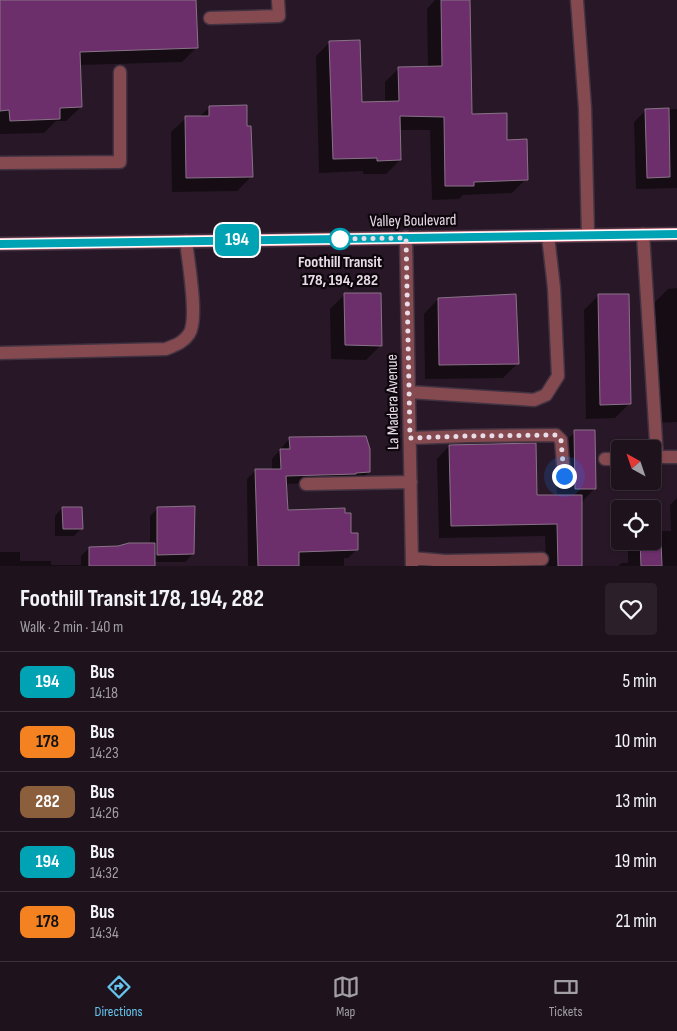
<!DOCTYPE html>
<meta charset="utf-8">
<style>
:root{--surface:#1e121d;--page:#2b202a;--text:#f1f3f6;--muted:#a19ea4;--line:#3c323b;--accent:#65c5ee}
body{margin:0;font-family:"Sofia Sans Condensed",sans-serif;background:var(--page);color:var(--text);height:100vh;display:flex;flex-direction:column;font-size:19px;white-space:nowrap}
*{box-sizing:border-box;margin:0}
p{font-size:16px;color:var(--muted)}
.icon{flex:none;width:28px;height:28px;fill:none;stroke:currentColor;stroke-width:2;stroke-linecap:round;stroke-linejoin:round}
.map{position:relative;height:566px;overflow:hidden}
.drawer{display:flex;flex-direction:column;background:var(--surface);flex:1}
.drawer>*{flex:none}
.badge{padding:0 10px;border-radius:8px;font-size:18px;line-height:32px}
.needle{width:32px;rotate:320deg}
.tools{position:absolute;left:611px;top:440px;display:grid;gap:10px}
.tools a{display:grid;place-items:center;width:50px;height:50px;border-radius:5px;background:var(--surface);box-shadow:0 1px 4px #0004,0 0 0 1px var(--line);font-size:25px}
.you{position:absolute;width:25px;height:25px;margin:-12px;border:4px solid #fff;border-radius:50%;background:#1a73e8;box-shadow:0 0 0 8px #1a73e833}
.map>.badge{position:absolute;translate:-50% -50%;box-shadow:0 0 0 2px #fff}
.round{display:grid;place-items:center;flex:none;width:52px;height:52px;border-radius:5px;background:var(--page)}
.overview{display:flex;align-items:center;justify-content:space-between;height:85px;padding:0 20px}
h1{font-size:24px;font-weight:700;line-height:38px}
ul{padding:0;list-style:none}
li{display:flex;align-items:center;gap:15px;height:60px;padding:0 20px;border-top:1px solid var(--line)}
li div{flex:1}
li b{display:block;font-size:19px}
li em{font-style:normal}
li .badge{min-width:55px;font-weight:700;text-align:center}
.tab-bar{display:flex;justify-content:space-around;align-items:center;height:70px;border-top:1px solid var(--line);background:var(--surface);font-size:14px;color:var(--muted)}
.tab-bar a{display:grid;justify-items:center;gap:2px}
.tab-bar .selected{color:var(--accent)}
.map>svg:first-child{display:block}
.shadow{fill:#0007}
.building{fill:#6d2f6c;stroke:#887386}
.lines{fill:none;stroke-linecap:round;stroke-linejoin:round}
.minor-casing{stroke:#433342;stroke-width:15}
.major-casing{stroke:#433342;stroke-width:15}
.minor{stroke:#854a4f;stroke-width:12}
.major{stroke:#ed707f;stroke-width:12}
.line-casing{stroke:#fff;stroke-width:11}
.line{stroke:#00a3b4;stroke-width:8}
.walk{stroke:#e8dce7;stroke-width:5;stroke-dasharray:0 9}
.stop-dot{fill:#fff;stroke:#00a3b4;stroke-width:2.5}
.labels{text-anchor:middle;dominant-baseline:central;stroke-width:4.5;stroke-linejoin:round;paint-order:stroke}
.street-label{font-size:16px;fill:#e8dce7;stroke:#0d060c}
.stop-label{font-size:16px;font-weight:bold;fill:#e8dce7;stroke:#0d060c}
</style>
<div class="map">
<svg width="677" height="566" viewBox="0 0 677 566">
<rect width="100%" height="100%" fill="#281827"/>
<path class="shadow" d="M 0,0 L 195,0 L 197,47 L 182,62 L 79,65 L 81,107 L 66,121 L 56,121 L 44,133 L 0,134 Z
M 435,0 L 469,0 L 471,115 L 506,141 L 526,179 L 512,193 L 463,195 L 459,199 L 432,200 L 430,130 L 399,130 L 400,160 L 386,174 L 363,174 L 363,171 L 319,173 L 316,56 L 330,42 L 361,103 L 385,102 L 385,82 L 399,68 L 428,68 L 427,9 Z
M 209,108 L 246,127 L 252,176 L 237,191 L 172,192 L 171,132 L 186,118 L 199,117 Z
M 677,109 L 677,188 L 636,189 L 634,122 L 646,110 Z
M 677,288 L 677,422 L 657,423 L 654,303 L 668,289 Z
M 345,294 L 381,345 L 366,360 L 331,359 L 330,309 Z
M 599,295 L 629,404 L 615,418 L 586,419 L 584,310 Z
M 438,299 L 518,363 L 503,378 L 425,379 L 424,314 Z
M 575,432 L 595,488 L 581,503 L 581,566 L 546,566 L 545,536 L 439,538 L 437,459 L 449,446 L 536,497 L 557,496 L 556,450 Z
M 290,438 L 369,472 L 360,481 L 346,482 L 285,484 L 286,512 L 350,534 L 357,549 L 348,558 L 344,558 L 344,566 L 248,566 L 247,479 L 256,470 L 272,470 L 272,459 Z
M 677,498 L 677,566 L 618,566 L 622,563 L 628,563 L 628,544 L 631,541 L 652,541 L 652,531 L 671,531 L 670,505 Z
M 62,508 L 82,528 L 74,536 L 55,536 L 55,516 Z
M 158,508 L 193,554 L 185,562 L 154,562 L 154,566 L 0,566 L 0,552 L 20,552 L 20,561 L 51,561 L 51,565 L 81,565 L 81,556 L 89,548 L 150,544 L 150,516 Z"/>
<path class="building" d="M 0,0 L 196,0 L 198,48 L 80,52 L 82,107 L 60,108 L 60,119 L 10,121 L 9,110 L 0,111 Z
M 441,0 L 470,0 L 472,114 L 507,113 L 507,140 L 527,139 L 528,180 L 474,182 L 474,186 L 445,186 L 444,117 L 400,116 L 401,160 L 377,161 L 377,158 L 333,159 L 329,41 L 360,40 L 362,102 L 399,101 L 398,67 L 442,66 Z
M 247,105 L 247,126 L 251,126 L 253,177 L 186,178 L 185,116 L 209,116 L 209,106 Z
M 669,108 L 670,177 L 647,178 L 645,109 Z
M 344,293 L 381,293 L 382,346 L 345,345 Z
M 516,294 L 519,364 L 439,365 L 438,298 Z
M 598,294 L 629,294 L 631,404 L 600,405 Z
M 574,430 L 595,430 L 596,489 L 575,489 Z
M 366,436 L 370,449 L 370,472 L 356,473 L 356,474 L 286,476 L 288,510 L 345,508 L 345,513 L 351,513 L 351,533 L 358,533 L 358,550 L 299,552 L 299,566 L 258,566 L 255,469 L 281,469 L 280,449 L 290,449 L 289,437 Z
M 536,443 L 537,495 L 582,495 L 582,566 L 558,566 L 557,524 L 451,526 L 449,445 Z
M 195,506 L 194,554 L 157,555 L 157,507 Z
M 62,507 L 82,507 L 83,529 L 63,529 Z
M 640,541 L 661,541 L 662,566 L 641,566 Z
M 129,543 L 155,543 L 155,566 L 89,566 L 89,547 L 118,546 Z"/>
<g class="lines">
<g class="minor-casing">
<path id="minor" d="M 577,0 L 585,108 L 588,235
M 210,18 L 279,16 L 278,0
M 0,163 L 120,162 L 120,72
M 643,234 L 657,457
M 406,237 L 412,566
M 0,353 L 166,349 C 175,345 183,343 189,334 C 199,320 188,261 186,241
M 409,392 L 534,400 L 546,395 L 558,376 L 554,288 L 548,236
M 410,438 L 468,436 L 556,435 L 561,440 L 564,476
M 652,457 L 677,457
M 605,459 L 620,459
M 306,484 L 411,482
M 412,558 L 445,561 L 542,559"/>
</g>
<g class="major-casing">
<path id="major" d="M 0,244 L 677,234"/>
</g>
<use href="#minor" class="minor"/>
<use href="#major" class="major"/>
</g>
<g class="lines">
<g class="line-casing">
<path id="line" d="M 0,244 L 677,234"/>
</g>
<use href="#line" class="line"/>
<path class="walk" d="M 340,239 L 334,239 L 406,238 L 410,438 L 468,436 L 556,435 L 561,440 L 564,476"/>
</g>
<circle class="stop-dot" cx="340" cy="239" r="10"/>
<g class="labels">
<g class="street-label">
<text transform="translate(413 221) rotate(-1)">Valley Boulevard</text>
<text transform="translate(393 402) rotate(-91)">La Madera Avenue</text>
</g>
<g class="stop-label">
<text x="340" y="262">Foothill Transit<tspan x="340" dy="18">178, 194, 282</tspan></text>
</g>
</g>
</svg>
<div class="tools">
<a><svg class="needle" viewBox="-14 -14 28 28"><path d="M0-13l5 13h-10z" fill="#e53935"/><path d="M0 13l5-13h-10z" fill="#a19ea4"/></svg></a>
<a><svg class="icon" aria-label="locate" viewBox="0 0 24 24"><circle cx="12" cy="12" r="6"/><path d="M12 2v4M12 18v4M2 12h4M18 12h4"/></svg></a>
</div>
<div class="you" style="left:564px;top:476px"></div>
<b class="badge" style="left:237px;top:240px;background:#00a3b4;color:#fff">194</b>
</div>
<section class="drawer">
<div class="overview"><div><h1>Foothill Transit 178, 194, 282</h1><p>Walk · 2 min · 140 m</p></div><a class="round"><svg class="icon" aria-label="heart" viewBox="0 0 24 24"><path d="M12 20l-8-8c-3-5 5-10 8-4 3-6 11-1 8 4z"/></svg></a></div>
<ul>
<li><span class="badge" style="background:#00a3b4;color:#fff">194</span><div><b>Bus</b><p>14:18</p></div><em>5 min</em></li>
<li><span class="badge" style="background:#f58220;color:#111">178</span><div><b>Bus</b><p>14:23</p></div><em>10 min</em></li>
<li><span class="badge" style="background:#8b5e3c;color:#fff">282</span><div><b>Bus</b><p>14:26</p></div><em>13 min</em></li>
<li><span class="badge" style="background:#00a3b4;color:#fff">194</span><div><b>Bus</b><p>14:32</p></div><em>19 min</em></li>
<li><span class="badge" style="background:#f58220;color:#111">178</span><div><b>Bus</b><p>14:34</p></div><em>21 min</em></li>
</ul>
</section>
<nav class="tab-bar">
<a class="selected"><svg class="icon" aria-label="directions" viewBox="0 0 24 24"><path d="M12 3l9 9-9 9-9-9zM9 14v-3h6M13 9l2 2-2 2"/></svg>Directions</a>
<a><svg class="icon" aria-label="map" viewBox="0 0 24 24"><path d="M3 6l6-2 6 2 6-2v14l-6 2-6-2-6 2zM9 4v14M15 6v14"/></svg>Map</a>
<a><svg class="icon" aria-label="tickets" viewBox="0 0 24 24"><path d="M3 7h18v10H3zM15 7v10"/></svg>Tickets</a>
</nav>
